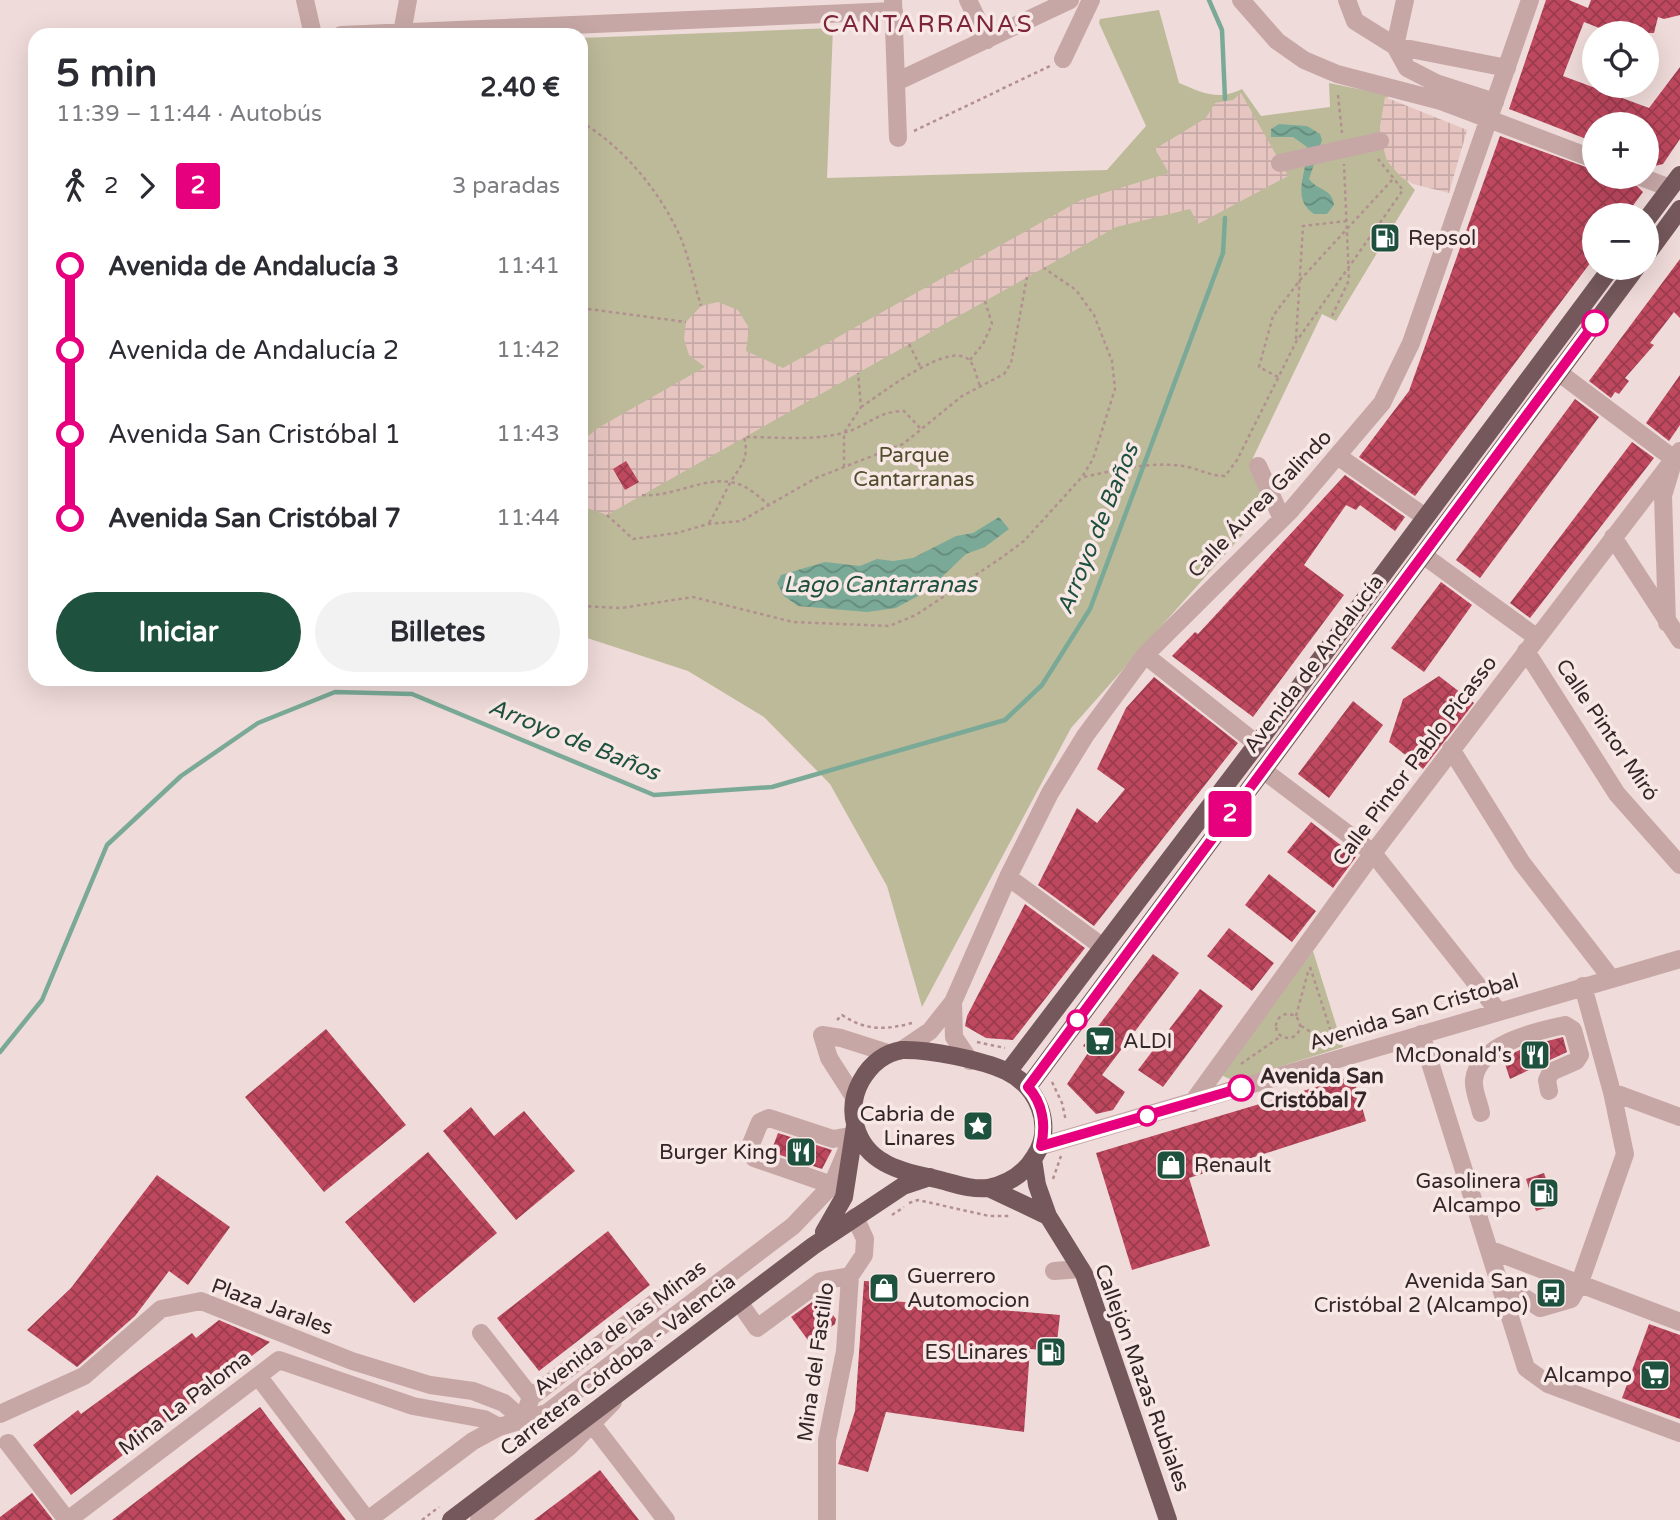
<!DOCTYPE html>
<html lang="es">
<meta charset="utf-8">
<style>
:root{--surface:#fff;--page:#f2f2f3;--text:#2b2b33;--muted:#7c7c81;--accent:#1f513f}
body{margin:0;font-family:"Varela Round",sans-serif;background:var(--page);color:var(--text);height:100vh;display:flex;flex-direction:column;font-size:26px;white-space:nowrap}
*{box-sizing:border-box;margin:0}
p{font-size:23px;color:var(--muted)}
.icon{flex:none;width:38px;height:38px;fill:none;stroke:currentColor;stroke-width:2;stroke-linecap:round;stroke-linejoin:round}
.map{position:relative;flex:1;overflow:hidden}
.drawer{position:absolute;left:28px;top:28px;width:560px;height:658px;display:flex;flex-direction:column;background:var(--surface);border-radius:21px;box-shadow:0 7px 28px #0002}
.drawer>*{flex:none}
.badge{padding:0 14px;border-radius:5px;font-size:24px;line-height:46px}
.tools{position:absolute;left:1582px;top:21px;display:grid;gap:14px}
.tools a{display:grid;place-items:center;width:77px;height:77px;border-radius:50%;background:var(--surface);box-shadow:0 7px 28px #0002;font-size:35px}
.map>.badge{position:absolute;translate:-50% -50%;box-shadow:0 0 0 4px #fff}
.legs{display:flex;align-items:center;gap:10px;height:77px;padding:0 28px;font-size:23px}
.legs p{margin-inline-start:auto}
.summary{display:flex;align-items:center;justify-content:space-between;height:119px;padding:0 28px}
h1{font-size:38px;font-weight:700;line-height:52px}
.cta{display:flex;gap:14px;margin-top:auto;padding:14px 28px}
.cta a{flex:1;height:80px;border-radius:42px;background:var(--accent);color:#fff;font-size:28px;font-weight:700;line-height:80px;text-align:center}
.cta a+a{background:var(--page);color:var(--text)}
ul{padding:0 28px;list-style:none}
li{display:flex;align-items:center;gap:24px;height:84px;font-size:26px}
li i{display:grid;place-items:center;width:10px;height:100%;margin:0 9px;background:currentColor}
li i::after{content:'';width:18px;height:18px;margin:-9px;border:5px solid;border-radius:50%;background:var(--surface)}
li p{margin-inline-start:auto}
li:first-child i{background:linear-gradient(#0000 50%,currentColor 0)}
li:last-child i{background:linear-gradient(currentColor 50%,#0000 0)}
.map>svg:first-child{display:block}
.park{fill:#bdba9a}
.plaza{fill:url(#plaza-grid)}
.water{fill:url(#water-waves)}
.lines{fill:none;stroke-linecap:round;stroke-linejoin:round}
.stream{stroke:#7aaa97;stroke-width:4.5}
.building{fill:url(#building-cross-hatch)}
.path{stroke:#b29090;stroke-width:2.5;stroke-dasharray:3.5 3.5;stroke-linecap:butt}
.minor{stroke:#c6a7a6;stroke-width:18}
.major{stroke:#74585b;stroke-width:18}
.line-1-casing{stroke:#fff;stroke-width:16}
.line-1{stroke:#e6007e;stroke-width:10}
.stop-1-dot{fill:#fff;stroke:#e6007e;stroke-width:3.5}
.labels{text-anchor:middle;dominant-baseline:central;stroke-width:7;stroke-linejoin:round;paint-order:stroke}
.poi-label{font-size:21px;fill:#332628;stroke:#f7e7e5;text-anchor:end}
.park-label{font-size:21px;fill:#4f4d2c;stroke:#f7e7e5}
.street-label{font-size:21px;fill:#332628;stroke:#f7e7e5}
.stop-label{font-size:21px;font-weight:bold;fill:#332628;stroke:#f7e7e5;text-anchor:start}
.water-label{font-size:23px;font-style:italic;fill:#1f513f;stroke:#f7e7e5}
.quarter-label{font-size:24px;letter-spacing:2px;fill:#7c2536;stroke:#f7e7e5}
</style>
<div class="map">
<svg width="1680" height="1520" viewBox="0 0 1680 1520">
<defs>
<pattern id="plaza-grid" width="8" height="8" patternUnits="userSpaceOnUse" patternTransform="scale(1.75)"><rect width="8" height="8" fill="#e6c5c1"/><path d="M0 4h8M4 0v8" fill="none" stroke="#c6a9a6"/></pattern>
<pattern id="water-waves" width="16" height="10" patternUnits="userSpaceOnUse" patternTransform="scale(1.75)"><rect width="16" height="10" fill="#7aaa97"/><path d="M0 5q4-4 8 0t8 0" fill="none" stroke="#658a7b"/></pattern>
<pattern id="building-cross-hatch" width="8" height="8" patternUnits="userSpaceOnUse" patternTransform="scale(1.75)"><rect width="8" height="8" fill="#be485e"/><path d="M0 0l8 8M0 8l8-8" fill="none" stroke="#9b3c4e"/></pattern>
</defs>
<rect width="100%" height="100%" fill="#efdbd9"/>
<path class="park" d="M 1159,10 L 1179,83 C 1203,93 1218,101 1242,89 L 1261,116 L 1330,107 L 1329,83 L 1388,95 C 1378,142 1383,154 1415,190 L 1336,321 L 1322,314 L 1250,464 L 1269,505 L 1071,728 L 922,1007 L 887,886 L 830,784 L 764,717 L 688,671 L 581,636 L 581,38 L 833,28 L 827,178 L 1107,170 L 1146,126 L 1099,23 L 1100,19 Z
M 1313,951 L 1343,1047 L 1234,1081 L 1223,1076 L 1226,1066 Z"/>
<path class="plaza" d="M 1241,93 L 1288,176 L 1198,224 L 1190,209 L 1116,227 L 607,515 L 581,506 L 581,442 L 598,428 L 705,367 L 689,355 L 684,339 L 686,322 L 701,306 L 718,302 L 738,310 L 749,328 L 746,351 L 783,368 L 1081,200 L 1169,173 L 1155,149 L 1206,118 L 1215,103 L 1233,100 Z
M 1385,97 L 1467,130 L 1449,193 L 1413,184 L 1401,177 L 1387,161 L 1379,132 Z"/>
<path class="water" d="M 1279,124 L 1307,126 L 1320,134 L 1322,140 L 1309,179 C 1318,191 1332,188 1334,205 L 1327,214 L 1314,214 C 1289,198 1309,169 1307,147 L 1293,137 L 1271,137 L 1271,129 Z
M 999,517 L 1009,529 L 985,547 L 966,554 L 927,591 L 896,608 L 867,612 L 798,606 L 784,596 L 777,583 L 781,575 L 825,562 L 860,566 L 877,559 L 893,561 L 913,558 L 956,536 L 973,533 Z"/>
<g class="lines">
<path class="stream" d="M 1209,0 L 1222,30 L 1225,99
M 0,1052 L 42,1000 L 107,845 L 181,776 L 258,723 L 335,692 L 412,694 L 654,795 L 772,787 L 1005,720 L 1042,685 L 1090,609 L 1223,253 L 1225,218"/>
</g>
<path class="building" d="M 1546,0 L 1569,0 L 1588,8 L 1591,0 L 1680,0 L 1680,15 L 1664,19 L 1658,17 L 1654,33 L 1612,33 L 1584,22 L 1563,76 L 1649,108 L 1680,67 L 1680,139 L 1663,164 L 1655,166 L 1647,163 L 1647,124 L 1594,124 L 1594,142 L 1509,109 Z
M 1500,136 L 1594,170 L 1594,177 L 1630,179 L 1643,192 L 1626,215 L 1594,215 L 1594,258 L 1415,496 L 1359,457 L 1409,391 Z
M 1680,259 L 1680,318 L 1674,312 L 1650,343 L 1654,345 L 1625,378 L 1629,381 L 1619,394 L 1615,392 L 1611,398 L 1589,381 Z
M 1680,375 L 1680,425 L 1669,441 L 1646,423 Z
M 1575,399 L 1599,417 L 1480,578 L 1456,560 Z
M 1632,442 L 1654,458 L 1530,618 L 1510,603 Z
M 626,461 L 639,482 L 625,490 L 613,469 Z
M 1345,475 L 1405,517 L 1395,531 L 1360,505 L 1356,510 L 1346,505 L 1304,565 L 1344,595 L 1253,717 L 1172,656 L 1195,632 L 1198,634 Z
M 1441,582 L 1472,605 L 1424,672 L 1391,648 Z
M 1439,676 L 1474,703 L 1423,769 L 1389,742 L 1403,699 Z
M 1154,677 L 1238,743 L 1094,926 L 1038,885 L 1077,808 L 1097,823 L 1125,789 L 1097,769 L 1126,708 Z
M 1353,701 L 1383,725 L 1329,798 L 1298,774 Z
M 1311,822 L 1356,857 L 1333,888 L 1287,852 Z
M 1269,874 L 1316,911 L 1292,942 L 1245,905 Z
M 1025,904 L 1085,948 L 1013,1040 L 986,1038 L 965,1026 L 967,1016 Z
M 1229,928 L 1274,963 L 1252,991 L 1207,956 Z
M 1153,954 L 1179,973 L 1102,1075 L 1125,1092 L 1113,1110 L 1096,1114 L 1067,1084 L 1090,1050 L 1083,1046 Z
M 1200,989 L 1223,1006 L 1163,1087 L 1138,1070 Z
M 326,1029 L 406,1125 L 324,1192 L 245,1097 Z
M 1563,1037 L 1567,1052 L 1510,1079 L 1503,1058 L 1528,1046 Z
M 1353,1076 L 1366,1121 L 1189,1178 L 1210,1246 L 1132,1270 L 1096,1153 Z
M 471,1107 L 494,1136 L 524,1111 L 575,1171 L 516,1220 L 443,1131 Z
M 778,1133 L 832,1150 L 822,1169 L 771,1152 Z
M 428,1152 L 497,1233 L 414,1303 L 345,1222 Z
M 1544,1173 L 1555,1205 L 1536,1211 L 1526,1179 Z
M 157,1175 L 230,1227 L 188,1285 L 169,1271 L 135,1316 L 77,1367 L 27,1330 L 71,1288 Z
M 608,1231 L 650,1285 L 539,1371 L 497,1318 Z
M 864,1281 L 894,1282 L 892,1301 L 1060,1315 L 1056,1351 L 1030,1349 L 1024,1432 L 886,1412 L 868,1472 L 838,1464 L 855,1411 Z
M 819,1297 L 836,1319 L 835,1324 L 810,1343 L 791,1317 Z
M 219,1320 L 270,1342 L 71,1495 L 33,1445 L 78,1410 L 81,1414 L 192,1333 L 196,1338 Z
M 1649,1324 L 1680,1335 L 1680,1419 L 1622,1398 Z
M 260,1407 L 346,1520 L 112,1520 Z
M 600,1470 L 639,1520 L 534,1520 L 566,1496 Z
M 32,1493 L 53,1520 L 0,1520 L 0,1517 Z"/>
<g class="lines">
<path class="path" d="M 1338,95 L 1342,133
M 581,122 C 623,147 658,189 679,234 C 689,256 694,283 701,306
M 914,131 L 1050,66
M 581,308 L 686,322
M 1332,316 L 1349,280 L 1344,164
M 1296,339 L 1303,226 L 1347,221
M 909,344 L 921,368
M 970,360 L 983,344 L 992,324 L 985,301
M 1278,377 L 1259,367 L 1273,316 L 1300,280 L 1393,179
M 861,407 C 880,395 951,338 970,361 C 975,367 977,379 980,386
M 844,467 L 844,433 L 861,407 L 858,373
M 1084,477 C 1117,470 1154,460 1188,467 C 1201,470 1211,476 1225,476 L 1237,460 L 1296,342 L 1403,190 L 1378,159
M 642,495 C 675,498 709,472 741,485 C 751,489 760,498 769,505
M 607,515 L 633,539 L 677,533 L 708,524 L 741,521 L 816,478 L 903,444 L 962,396 L 1004,374 L 1011,363 L 1027,277
M 709,523 C 717,510 723,496 730,483 C 740,466 750,459 744,437 C 776,437 812,441 843,433 C 867,427 877,411 904,411 L 921,429
M 581,606 L 621,608 L 693,597 L 793,622 L 889,626 L 916,615 L 1001,558 L 1024,541 L 1082,477 L 1093,459 L 1115,389 L 1112,361 L 1094,315 L 1076,290 L 1044,268
M 1310,967 L 1335,1044
M1276 1026a12 12 0 1 1 24 0a12 12 0 1 1-24 0Z
M 1296,1016 L 1308,972
M 837,1020 L 842,1015 C 866,1031 885,1030 912,1023
M 1301,1026 L 1331,1044
M 977,1042 L 1005,1048
M 1241,1064 L 1281,1036
M 1052,1082 L 1062,1103 L 1066,1121
M 1053,1179 L 1061,1156
M 909,1203 L 918,1200 L 989,1216 L 1009,1216
M 892,1215 L 904,1207
M 422,1520 L 439,1507"/>
<path class="minor" d="M 305,0 L 313,35
M 893,0 L 898,138
M 968,0 L 987,40
M 1241,0 L 1277,41 L 1304,60 L 1337,74 L 1441,101 L 1594,159
M 1347,0 L 1355,21 L 1395,46 L 1507,68
M 402,33 L 408,0
M 341,35 L 894,11
M 1395,46 L 1407,68 L 1436,83 L 1495,102
M 1395,46 L 1405,0
M 1063,59 L 1091,0
M 896,82 L 1070,0
M 1280,163 L 1380,141
M 1641,177 L 1670,188
M 1558,372 L 1674,459 L 1663,496 L 1667,623
M 1339,457 L 1425,517
M 1258,466 L 1282,519
M 1613,537 L 1680,640
M 1423,555 L 1536,637
M 1526,651 L 1617,794 L 1680,865
M 1145,655 L 1257,744
M 1451,749 L 1522,863 L 1611,978
M 1263,770 L 1373,853 L 1498,1011
M 1008,877 L 1103,947
M 953,1002 L 954,1037 L 970,1061
M 1421,1034 L 1526,1368 L 1548,1384 L 1680,1433
M 902,1050 L 930,1031 L 953,1002 L 1008,877 L 1050,793 L 1085,736 L 1145,655 L 1291,510 L 1382,403 L 1411,343 L 1530,0
M 1612,1092 L 1680,1117
M 854,1097 L 829,1058 L 822,1035 L 841,1038 L 888,1053
M 1192,1103 L 1373,853 L 1680,451
M 1481,1113 C 1479,1102 1473,1091 1474,1080 C 1478,1044 1536,1031 1565,1025 L 1573,1030 L 1580,1055 L 1576,1061 L 1551,1072 L 1547,1080 L 1549,1091
M 1041,1146 L 1680,959
M 832,1185 L 754,1158 L 749,1149 L 760,1122 L 769,1118 L 833,1139 L 850,1136
M 1491,1250 L 1680,1322
M 1054,1271 L 1081,1269
M 1501,1282 L 1540,1308 L 1571,1299 L 1579,1285 L 1625,1154 L 1612,1092 L 1583,986
M 739,1302 L 757,1328 L 821,1281 L 850,1276
M 481,1333 L 531,1397
M 258,1376 L 367,1520
M 0,1414 L 84,1376 L 161,1309 L 201,1301 L 352,1361 L 430,1385 L 473,1391 L 504,1403 L 523,1420 L 531,1397 L 661,1298
M 593,1425 L 666,1520
M 8,1443 L 67,1520
M 68,1520 L 279,1360 L 413,1406 L 484,1419 L 499,1427
M 368,1520 L 473,1441 L 499,1427 L 547,1413 L 793,1226 L 832,1185 L 846,1152
M 479,1520 L 569,1447 L 613,1402
M 827,1520 L 827,1440 L 845,1351 L 850,1276 L 864,1255 L 865,1239 L 855,1217"/>
<path class="major" d="M 1647,219 L 1680,175
M 1647,254 L 1680,209
M 902,1050 C 928,1049 982,1060 1006,1071 C 1037,1086 1055,1125 1035,1156 C 1025,1173 1008,1184 988,1188 C 971,1190 953,1183 936,1179 C 919,1175 901,1172 885,1163 C 855,1147 845,1110 861,1081 C 870,1065 884,1053 902,1050 Z
M 1008,1072 L 1257,744 L 1611,268
M 1028,1087 L 1636,268
M 1033,1159 L 1037,1185 L 1048,1216 L 1084,1274 L 1168,1520
M 989,1188 L 1048,1216
M 824,1232 L 844,1197 L 855,1126
M 451,1520 L 813,1246 L 903,1186 L 930,1177"/>
</g>
<g class="lines">
<g class="line-1-casing">
<path id="line-1" d="M 1241,1088 L 1041,1146 C 1046,1125 1043,1103 1028,1087 L 1595,323"/>
</g>
<use href="#line-1" class="line-1"/>
</g>
<defs>
<g id="fuel-square" transform="scale(1.575)"><rect x="-9" y="-9" width="18" height="18" rx="4" fill="#1f513f" stroke="#f7e7e5"/><path d="M-5.5-6h7V0h2V4h1.3V-2.5L3-4.5l.8-.8L6-3V5H2.5V1h-1V6h-7ZM-4.2-4.7v3.2H.2V-4.7Z" fill="#fff"/></g>
<g id="supermarket-square" transform="scale(1.575)"><rect x="-9" y="-9" width="18" height="18" rx="4" fill="#1f513f" stroke="#f7e7e5"/><path d="M-6-5.5h2.5l.6 2H6L4.5 2H-2.5L-4.4-4H-6ZM-1.5 3.2a1.3 1.3 0 1 0 .1 0ZM3 3.2a1.3 1.3 0 1 0 .1 0Z" fill="#fff"/></g>
<g id="restaurant-square" transform="scale(1.575)"><rect x="-9" y="-9" width="18" height="18" rx="4" fill="#1f513f" stroke="#f7e7e5"/><path d="M-5-6h1v4h1v-4h1v4h1v-4h1v5L-1.5 .5V6h-2V.5L-5-1ZM5-6V6H3V1.5H1.5Q1.5-4 5-6Z" fill="#fff"/></g>
<g id="sight-square" transform="scale(1.575)"><rect x="-9" y="-9" width="18" height="18" rx="4" fill="#1f513f" stroke="#f7e7e5"/><path d="M0-6L1.8-2.2L6-1.7L2.9 1.2L3.7 5.4L0 3.3L-3.7 5.4L-2.9 1.2L-6-1.7L-1.8-2.2Z" fill="#fff"/></g>
<g id="shop-square" transform="scale(1.575)"><rect x="-9" y="-9" width="18" height="18" rx="4" fill="#1f513f" stroke="#f7e7e5"/><path d="M-5-2.5h2.3a2.7 3.5 0 0 1 5.4 0H5L5.5 6h-11ZM-1.5-2.5h3a1.5 2.3 0 0 0-3 0Z" fill="#fff"/></g>
<g id="bus-square" transform="scale(1.575)"><rect x="-9" y="-9" width="18" height="18" rx="4" fill="#1f513f" stroke="#f7e7e5"/><path d="M-5-6H5V4H4V6H2V4H-2V6H-4V4H-5ZM-3.5-4V0h7V-4ZM-3.5 1.2v1.5H-2V1.2ZM2 1.2v1.5H3.5V1.2Z" fill="#fff"/></g>
</defs>
<g fill-rule="evenodd">
<use href="#fuel-square" x="1385" y="238"/>
<use href="#supermarket-square" x="1100" y="1041"/>
<use href="#restaurant-square" x="1535" y="1055"/>
<use href="#sight-square" x="978" y="1126"/>
<use href="#restaurant-square" x="801" y="1152"/>
<use href="#shop-square" x="1171" y="1165"/>
<use href="#fuel-square" x="1544" y="1193"/>
<use href="#shop-square" x="884" y="1288"/>
<use href="#bus-square" x="1551" y="1293"/>
<use href="#fuel-square" x="1051" y="1352"/>
<use href="#supermarket-square" x="1655" y="1375"/>
</g>
<g class="stop-1-dot">
<circle cx="1595" cy="323" r="12"/>
<circle cx="1077" cy="1020" r="9"/>
<circle cx="1241" cy="1088" r="12"/>
<circle cx="1147" cy="1116" r="9"/>
</g>
<g class="labels">
<g class="poi-label">
<text x="1408" y="238" text-anchor="start">Repsol</text>
<text x="1123" y="1041" text-anchor="start">ALDI</text>
<text x="1512" y="1055">McDonald's</text>
<text x="955" y="1114">Cabria de<tspan x="955" dy="24">Linares</tspan></text>
<text x="778" y="1152">Burger King</text>
<text x="1194" y="1165" text-anchor="start">Renault</text>
<text x="1521" y="1181">Gasolinera<tspan x="1521" dy="24">Alcampo</tspan></text>
<text x="907" y="1276" text-anchor="start">Guerrero<tspan x="907" dy="24">Automocion</tspan></text>
<text x="1528" y="1281">Avenida San<tspan x="1528" dy="24">Cristóbal 2 (Alcampo)</tspan></text>
<text x="1028" y="1352">ES Linares</text>
<text x="1632" y="1375">Alcampo</text>
</g>
<g class="park-label">
<text x="914" y="455">Parque<tspan x="914" dy="24">Cantarranas</tspan></text>
</g>
<g class="street-label">
<text transform="translate(1260 504) rotate(-46)">Calle Áurea Galindo</text>
<text transform="translate(1314 664) rotate(-53)">Avenida de Andalucía</text>
<text transform="translate(1607 730) rotate(56)">Calle Pintor Miró</text>
<text transform="translate(1415 761) rotate(-53)">Calle Pintor Pablo Picasso</text>
<text transform="translate(1414 1012) rotate(-17)">Avenida San Cristobal</text>
<text transform="translate(272 1307) rotate(20)">Plaza Jarales</text>
<text transform="translate(620 1328) rotate(-37)">Avenida de las Minas</text>
<text transform="translate(816 1362) rotate(-82)">Mina del Fastillo</text>
<text transform="translate(618 1365) rotate(-37)">Carretera Córdoba - Valencia</text>
<text transform="translate(1142 1378) rotate(70)">Callejón Mazas Rubiales</text>
<text transform="translate(185 1403) rotate(-37)">Mina La Paloma</text>
</g>
<g class="stop-label">
<text x="1260" y="1076">Avenida San<tspan x="1260" dy="24">Cristóbal 7</tspan></text>
</g>
<g class="water-label">
<text transform="translate(1098 529) rotate(-68)">Arroyo de Baños</text>
<text x="880" y="585">Lago Cantarranas</text>
<text transform="translate(574 740) rotate(22)">Arroyo de Baños</text>
</g>
<g class="quarter-label">
<text x="928" y="24">CANTARRANAS</text>
</g>
</g>
</svg>
<div class="tools">
<a><svg class="icon" aria-label="locate" viewBox="0 0 24 24"><circle cx="12" cy="12" r="6"/><path d="M12 2v4M12 18v4M2 12h4M18 12h4"/></svg></a>
<a>+</a>
<a>−</a>
</div>
<b class="badge" style="left:1230px;top:814px;background:#e6007e;color:#fff">2</b>
<section class="drawer">
<div class="summary"><div><h1>5 min</h1><p>11:39 – 11:44 · Autobús</p></div><b>2.40 €</b></div>
<div class="legs"><svg class="icon" aria-label="walk" viewBox="0 0 24 24"><circle cx="13" cy="4" r="2"/><path d="M13 8l-2 6 4 7M11 14l-3 7M7 12l3-4h3l4 4"/></svg>2<svg class="icon" aria-label="forward" viewBox="0 0 24 24"><path d="M9 5l7 7-7 7"/></svg><b class="badge" style="background:#e6007e;color:#fff">2</b><p>3 paradas</p></div>
<ul>
<li><i style="color:#e6007e"></i><b>Avenida de Andalucía 3</b><p>11:41</p></li>
<li><i style="color:#e6007e"></i><span>Avenida de Andalucía 2</span><p>11:42</p></li>
<li><i style="color:#e6007e"></i><span>Avenida San Cristóbal 1</span><p>11:43</p></li>
<li><i style="color:#e6007e"></i><b>Avenida San Cristóbal 7</b><p>11:44</p></li>
</ul>
<div class="cta"><a>Iniciar</a><a>Billetes</a></div>
</section>
</div>
